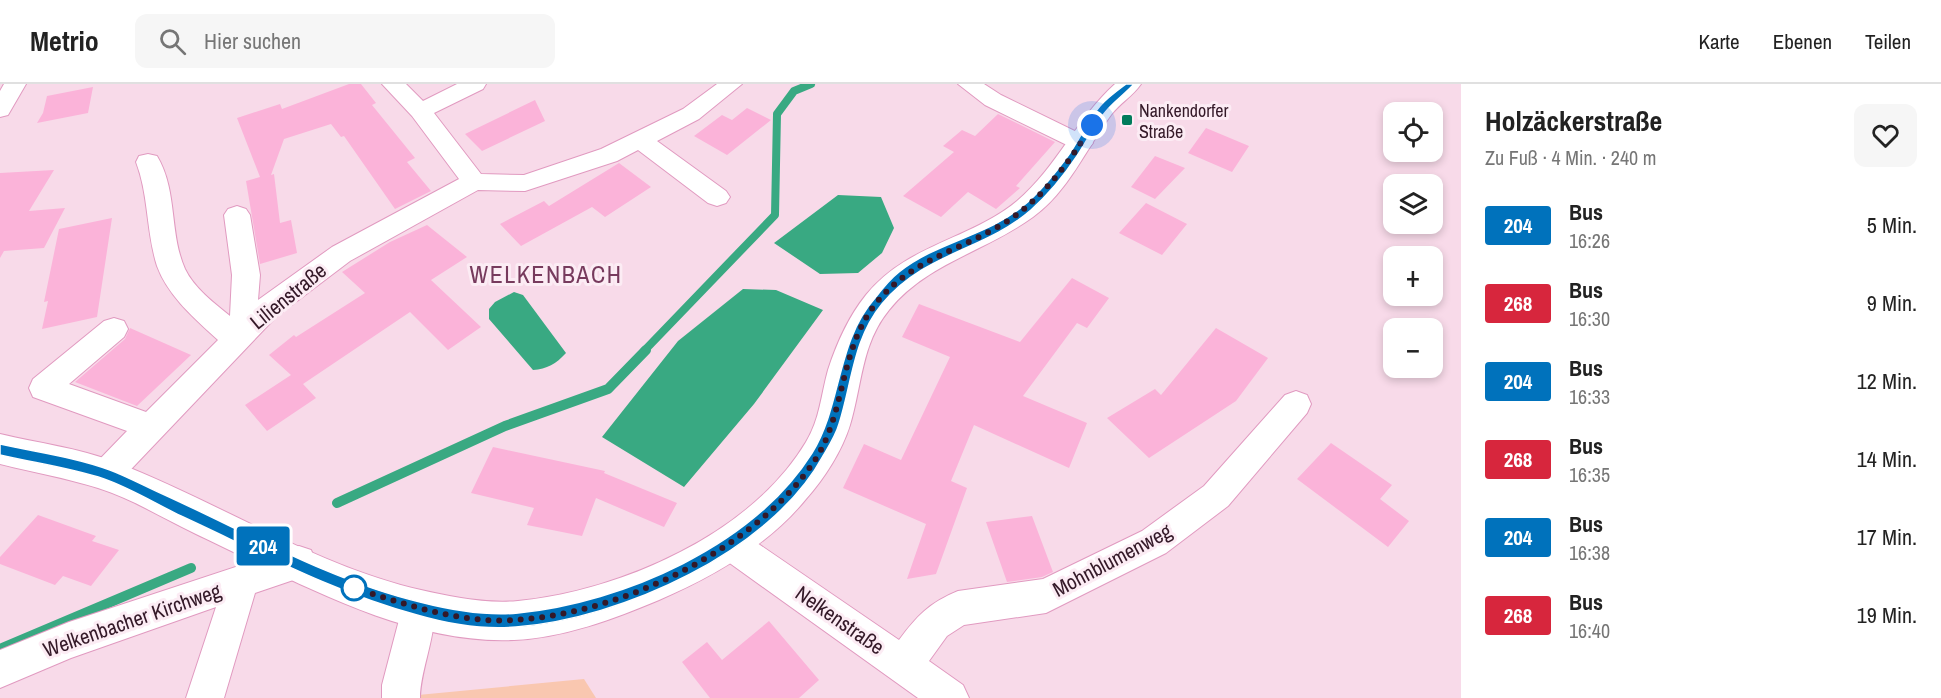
<!DOCTYPE html>
<html lang="de">
<meta charset="utf-8">
<style>
:root{--surface:#fff;--page:#f6f6f6;--text:#222;--muted:#767676;--line:#e0e0e0}
body{margin:0;font-family:"Archivo Narrow",sans-serif;background:var(--page);color:var(--text);height:100vh;display:flex;flex-direction:column;font-size:22px;white-space:nowrap}
*{box-sizing:border-box;margin:0}
p{font-size:20px;color:var(--muted)}
.icon{flex:none;width:33px;height:33px;fill:none;stroke:currentColor;stroke-width:2;stroke-linecap:round;stroke-linejoin:round}
.map{position:relative;flex:1;overflow:hidden}
.details{display:flex;flex-direction:column;background:var(--surface);width:480px}
.details>*{flex:none}
.badge{padding:0 12px;border-radius:4px;font-size:21px;line-height:39px}
.fabs{position:absolute;left:1383px;top:18px;display:grid;gap:12px}
.fabs a{display:grid;place-items:center;width:60px;height:60px;border-radius:12px;background:var(--surface);box-shadow:0 3px 9px #0003;font-size:30px}
.you{position:absolute;width:30px;height:30px;margin:-15px;border:4px solid #fff;border-radius:50%;background:#1a73e8;box-shadow:0 0 0 9px #1a73e833}
.map>.badge{position:absolute;translate:-50% -50%;box-shadow:0 0 0 3px #fff}
.round{display:grid;place-items:center;flex:none;width:63px;height:63px;border-radius:12px;background:var(--page)}
.headline{display:flex;align-items:center;justify-content:space-between;height:102px;padding:0 24px}
h1{font-size:28px;font-weight:800;line-height:45px}
ul{padding:0;list-style:none}
li{display:flex;align-items:center;gap:18px;height:78px;padding:0 24px}
li div{flex:1}
li b{display:block;font-size:22px}
li em{font-style:normal}
li .badge{min-width:66px;font-weight:700;text-align:center}
header{display:flex;align-items:center;gap:36px;box-sizing:border-box;height:84px;padding:0 30px;background:var(--surface);border-bottom:2px solid var(--line)}
header strong{font-size:28px}
nav{display:flex;gap:33px;margin-inline-start:auto;font-size:21px}
.search{width:420px;height:54px;background:var(--page);display:flex;align-items:center;gap:15px;box-sizing:border-box;padding:0 21px;border-radius:12px;color:var(--muted);font-size:22px}
main{display:flex;flex:1;min-height:0}
.map>svg:first-child{display:block}
.green{fill:#f9c7b0}
.water{fill:#39a982}
.lines{fill:none;stroke-linecap:round;stroke-linejoin:round}
.stream-far1{stroke:#39a982;stroke-width:8}
.stream{stroke:#39a982;stroke-width:10}
.building{fill:#fbb3d9}
.minor-casing{stroke:#e19ac0;stroke-width:2}
.major-casing{stroke:#e19ac0;stroke-width:2}
.minor{fill:#fff;fill-rule:evenodd}
.major{fill:#fff;fill-rule:evenodd}
.line{fill:#0072bc;stroke:#fff;stroke-width:1.5}
.walk{stroke:#341928;stroke-width:6;stroke-dasharray:0 10.8}
.poi-dot{fill:#007c5b;stroke:#fcecf4;stroke-width:2}
.stop-dot{fill:#fff;stroke:#0072bc;stroke-width:3}
.labels{text-anchor:middle;dominant-baseline:central;stroke-width:6;stroke-linejoin:round;paint-order:stroke}
.far-poi-label{font-size:18px;fill:#341928;stroke:#fcecf4;text-anchor:start}
.street-label{font-size:21px;fill:#341928;stroke:#fcecf4}
.quarter-label{font-size:24px;letter-spacing:1.5px;fill:#773a5d;stroke:#fcecf4}
</style>
<header>
<strong>Metrio</strong>
<div class="search"><svg class="icon" aria-label="search" viewBox="0 0 24 24"><circle cx="10" cy="10" r="6"/><path d="M15 15l6 6"/></svg>Hier suchen</div>
<nav><a>Karte</a><a>Ebenen</a><a>Teilen</a></nav>
</header>
<main>
<div class="map">
<svg width="1461" height="614" viewBox="0 0 1461 614">
<rect width="100%" height="100%" fill="#f8dae9"/>
<path class="green" d="M 584,595 L 596,614 L 420,614 L 418,611 Z"/>
<path class="water" d="M 838,111 L 881,113 L 894,144 L 882,169 L 858,189 L 820,190 L 774,159 Z
M 743,205 L 776,206 L 823,226 L 754,320 L 684,403 L 602,353 L 678,257 Z
M 514,208 L 523,211 L 566,269 C 556,280 547,285 533,286 L 489,235 L 489,225 L 495,218 Z"/>
<g class="lines">
<path class="stream-far1" d="M 644,267 L 775,131 L 777,30 L 794,7 L 811,0"/>
<path class="stream" d="M 337,419 L 505,342 L 608,305 L 646,266
M 0,565 L 191,484"/>
</g>
<path class="building" d="M 349,0 L 361,0 L 376,19 L 372,21 L 415,74 L 407,78 L 431,107 L 395,125 L 344,52 L 341,53 L 331,40 L 284,55 L 271,91 L 274,90 L 280,139 L 291,136 L 297,169 L 260,180 L 246,97 L 260,93 L 237,34 L 280,20 L 282,25 Z
M 93,3 L 88,29 L 37,39 L 43,29 L 47,12 Z
M 535,16 L 545,37 L 482,67 L 465,50 Z
M 747,24 L 771,36 L 727,71 L 694,52 L 722,31 L 732,36 Z
M 998,30 L 1055,58 L 1016,102 L 1020,104 L 996,125 L 968,108 L 941,133 L 903,112 L 954,68 L 943,62 L 962,46 L 975,52 Z
M 1206,44 L 1249,62 L 1232,88 L 1188,69 Z
M 1155,72 L 1185,84 L 1155,115 L 1131,103 Z
M 619,79 L 651,103 L 605,133 L 592,123 L 521,162 L 500,140 L 544,117 L 549,122 Z
M 54,86 L 29,127 L 65,124 L 44,164 L 4,167 L 0,174 L 0,89 Z
M 1146,119 L 1187,140 L 1162,171 L 1119,149 Z
M 112,134 L 97,233 L 42,245 L 48,217 L 44,218 L 59,145 Z
M 427,141 L 467,173 L 431,196 L 481,243 L 448,266 L 410,228 L 303,300 L 316,314 L 267,347 L 245,321 L 291,291 L 269,271 L 294,251 L 296,253 L 365,209 L 342,188 L 390,158 Z
M 1072,194 L 1109,214 L 1087,244 L 1077,239 L 1023,312 L 1087,339 L 1069,384 L 974,341 L 951,397 L 967,404 L 936,490 L 907,495 L 926,440 L 843,404 L 864,360 L 901,376 L 950,273 L 902,253 L 919,220 L 1020,258 Z
M 130,244 L 191,271 L 137,322 L 75,298 L 125,255 Z
M 1216,244 L 1268,274 L 1236,317 L 1149,374 L 1107,334 L 1155,305 L 1161,311 Z
M 1331,359 L 1392,401 L 1380,415 L 1409,437 L 1388,463 L 1297,395 Z
M 493,363 L 605,387 L 604,389 L 677,419 L 664,443 L 596,414 L 582,452 L 527,441 L 534,424 L 471,409 Z
M 38,431 L 96,452 L 92,457 L 119,466 L 91,502 L 63,492 L 55,501 L 0,480 L 0,473 Z
M 1032,432 L 1053,488 L 1042,493 L 1007,498 L 986,438 Z
M 769,537 L 819,596 L 799,614 L 710,614 L 682,578 L 707,558 L 722,576 Z"/>
<g class="lines">
<g class="minor-casing">
<path id="minor" d="M 4,0 L 26,0 L 8,31 L 0,33 L 0,7 Z
M 382,0 L 406,0 L 423,17 L 457,0 L 486,0 L 483,5 L 434,29 L 481,90 L 524,91 L 601,65 L 683,25 L 717,0 L 742,0 L 699,35 L 657,57 L 726,107 L 730,113 L 726,119 L 717,122 L 708,119 L 638,66 L 617,77 L 525,107 L 478,106 L 350,177 L 276,233 L 117,400 L 106,404 L 95,400 L 90,390 L 95,380 L 127,347 L 33,313 L 29,304 L 33,295 L 104,237 L 114,234 L 124,237 L 128,245 L 124,253 L 69,300 L 146,328 L 218,256 C 195,235 168,212 157,182 C 146,148 149,112 136,78 L 139,72 L 148,70 L 157,72 C 178,107 169,149 185,185 C 194,204 214,219 230,232 L 232,191 L 224,131 L 228,125 L 237,122 L 246,125 L 250,131 L 260,191 L 258,216 L 332,163 L 459,95 L 412,32 Z
M 958,0 L 984,0 L 1001,11 L 1089,54 L 1093,59 L 1089,64 L 1081,67 L 1073,64 L 985,21 Z
M 1296,307 L 1307,311 L 1311,320 L 1307,329 L 1228,422 L 1166,469 L 1046,529 L 964,541 L 947,552 L 929,577 L 963,601 L 969,614 L 918,614 L 717,470 L 712,459 L 717,448 L 729,443 L 741,448 L 899,556 C 917,532 929,519 958,507 L 1043,495 L 1142,447 L 1204,402 L 1285,311 Z
M 299,462 L 311,466 L 316,478 L 311,490 L 255,509 L 224,614 L 186,614 L 216,523 L 71,574 L 0,604 L 0,566 L 69,538 Z
M 418,508 L 431,513 C 442,540 420,583 420,614 L 382,614 L 382,601 L 405,513 Z"/>
</g>
<g class="major-casing">
<path id="major" d="M 1115,0 L 1141,0 C 1133,12 1120,19 1111,31 C 1086,65 1068,108 1033,133 C 985,168 927,179 889,226 C 861,260 862,302 850,341 C 842,367 824,395 806,415 C 769,461 712,493 659,516 C 614,535 563,554 514,556 C 404,561 292,495 196,450 C 164,435 131,414 98,404 C 66,394 32,388 0,380 L 0,350 C 37,359 79,364 115,378 C 215,416 317,483 421,506 C 452,513 486,520 518,517 C 621,507 751,450 806,358 C 820,335 821,311 828,286 C 836,261 849,232 866,211 C 907,160 970,156 1017,117 C 1057,83 1077,34 1115,0 Z"/>
</g>
<use href="#minor" class="minor"/>
<use href="#major" class="major"/>
</g>
<path class="line" d="M 1126,0 L 1134,0 C 1126,9 1116,16 1108,25 C 1096,38 1087,57 1077,72 C 1065,90 1047,112 1031,126 C 984,167 925,168 882,220 C 853,255 852,300 839,340 C 836,351 829,362 823,372 C 771,468 621,535 516,543 C 484,546 448,540 417,531 C 335,509 259,468 181,432 C 156,420 130,404 104,395 C 71,384 34,379 0,371 L 0,360 C 36,368 75,373 110,386 C 129,393 148,404 167,412 C 250,450 332,497 420,518 C 451,526 486,532 518,529 C 624,518 753,462 812,369 C 842,321 836,258 875,214 C 882,205 890,195 899,188 C 936,158 987,152 1023,122 C 1040,108 1057,87 1070,69 C 1080,54 1088,36 1100,22 C 1108,13 1118,6 1126,0 Z"/>
<g class="lines">
<path class="walk" d="M 354,504 L 348,502 C 402,519 458,540 515,536 C 621,530 759,464 817,373 C 846,325 840,263 877,218 C 911,177 952,169 996,144 C 1039,120 1067,82 1092,41"/>
</g>
<rect class="poi-dot" x="1121" y="30" width="12" height="12" rx="3"/>
<circle class="stop-dot" cx="354" cy="504" r="12"/>
<g class="labels">
<g class="far-poi-label">
<text x="1139" y="26">Nankendorfer<tspan x="1139" dy="21">Straße</tspan></text>
</g>
<g class="street-label">
<text transform="translate(288 212) rotate(-39)">Lilienstraße</text>
<text transform="translate(1112 476) rotate(-28)">Mohnblumenweg</text>
<text transform="translate(132 536) rotate(-19)">Welkenbacher Kirchweg</text>
<text transform="translate(840 536) rotate(35)">Nelkenstraße</text>
</g>
<g class="quarter-label">
<text x="546" y="190">WELKENBACH</text>
</g>
</g>
</svg>
<div class="fabs">
<a><svg class="icon" aria-label="locate" viewBox="0 0 24 24"><circle cx="12" cy="12" r="6"/><path d="M12 2v4M12 18v4M2 12h4M18 12h4"/></svg></a>
<a><svg class="icon" aria-label="layers" viewBox="0 0 24 24"><path d="M12 4l9 5-9 5-9-5zM3 14l9 5 9-5"/></svg></a>
<a>+</a>
<a>−</a>
</div>
<div class="you" style="left:1092px;top:41px"></div>
<b class="badge" style="left:263px;top:462px;background:#0072bc;color:#fff">204</b>
</div>
<section class="details">
<div class="headline"><div><h1>Holzäckerstraße</h1><p>Zu Fuß · 4 Min. · 240 m</p></div><a class="round"><svg class="icon" aria-label="heart" viewBox="0 0 24 24"><path d="M12 20l-8-8c-3-5 5-10 8-4 3-6 11-1 8 4z"/></svg></a></div>
<ul>
<li><span class="badge" style="background:#0072bc;color:#fff">204</span><div><b>Bus</b><p>16:26</p></div><em>5 Min.</em></li>
<li><span class="badge" style="background:#d7263d;color:#fff">268</span><div><b>Bus</b><p>16:30</p></div><em>9 Min.</em></li>
<li><span class="badge" style="background:#0072bc;color:#fff">204</span><div><b>Bus</b><p>16:33</p></div><em>12 Min.</em></li>
<li><span class="badge" style="background:#d7263d;color:#fff">268</span><div><b>Bus</b><p>16:35</p></div><em>14 Min.</em></li>
<li><span class="badge" style="background:#0072bc;color:#fff">204</span><div><b>Bus</b><p>16:38</p></div><em>17 Min.</em></li>
<li><span class="badge" style="background:#d7263d;color:#fff">268</span><div><b>Bus</b><p>16:40</p></div><em>19 Min.</em></li>
</ul>
</section>
</main>
